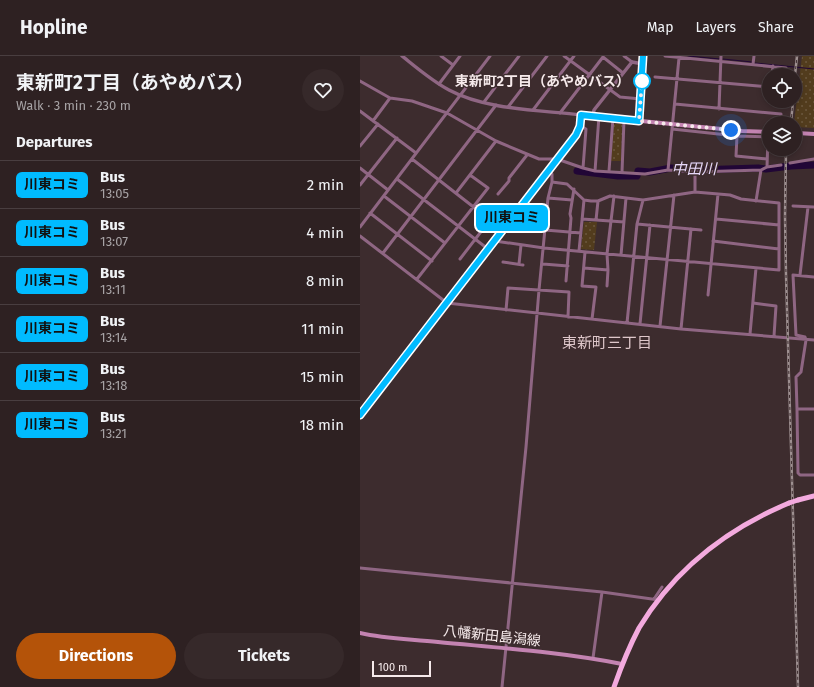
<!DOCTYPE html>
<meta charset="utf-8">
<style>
:root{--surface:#2e2122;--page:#36292a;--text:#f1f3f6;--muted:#a7a3a5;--line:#493e40;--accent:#b45309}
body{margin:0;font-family:"Fira Sans","Noto Sans JP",sans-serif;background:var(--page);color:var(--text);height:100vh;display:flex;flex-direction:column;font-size:15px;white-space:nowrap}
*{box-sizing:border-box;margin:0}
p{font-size:13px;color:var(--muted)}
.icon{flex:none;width:22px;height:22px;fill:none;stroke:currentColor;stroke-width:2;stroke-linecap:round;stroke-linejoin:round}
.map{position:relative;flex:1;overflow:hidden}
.drawer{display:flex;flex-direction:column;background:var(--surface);width:360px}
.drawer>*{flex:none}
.badge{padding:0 8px;border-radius:6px;font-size:14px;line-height:26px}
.fabs{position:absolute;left:402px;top:12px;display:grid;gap:8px}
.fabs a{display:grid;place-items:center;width:40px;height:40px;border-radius:50%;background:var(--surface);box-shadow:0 2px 6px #0003,0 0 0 1px var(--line);font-size:20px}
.scale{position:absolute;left:12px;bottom:10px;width:59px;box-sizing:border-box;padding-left:4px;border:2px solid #f6eaeb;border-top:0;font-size:11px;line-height:14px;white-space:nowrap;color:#f6eaeb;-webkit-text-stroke:3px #3d2c2e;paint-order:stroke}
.you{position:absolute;width:20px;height:20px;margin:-10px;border:3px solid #fff;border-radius:50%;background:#1a73e8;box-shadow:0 0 0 6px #1a73e833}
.map>.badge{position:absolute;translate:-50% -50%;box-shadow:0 0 0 2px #fff}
h2{padding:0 16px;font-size:15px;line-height:36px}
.round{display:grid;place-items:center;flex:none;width:42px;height:42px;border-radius:21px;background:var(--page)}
.overview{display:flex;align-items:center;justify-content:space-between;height:68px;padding:0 16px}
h1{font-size:19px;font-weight:700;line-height:30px}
.cta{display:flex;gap:8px;margin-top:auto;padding:8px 16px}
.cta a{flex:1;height:46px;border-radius:24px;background:var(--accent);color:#fff;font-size:16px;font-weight:700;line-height:46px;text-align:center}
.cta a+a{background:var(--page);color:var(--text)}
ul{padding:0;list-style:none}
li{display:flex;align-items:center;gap:12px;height:48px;padding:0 16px;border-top:1px solid var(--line)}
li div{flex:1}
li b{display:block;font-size:15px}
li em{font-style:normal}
li .badge{min-width:44px;font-weight:700;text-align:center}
header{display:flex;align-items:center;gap:24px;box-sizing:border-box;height:56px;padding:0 20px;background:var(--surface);border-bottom:1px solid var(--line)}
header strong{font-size:19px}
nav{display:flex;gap:22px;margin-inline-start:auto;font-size:14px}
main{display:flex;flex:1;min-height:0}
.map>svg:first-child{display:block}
.park{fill:url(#park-dots)}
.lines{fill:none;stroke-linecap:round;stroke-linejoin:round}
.stream{stroke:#210636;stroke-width:1}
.river{stroke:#210636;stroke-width:7}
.minor{stroke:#8f6683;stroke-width:3}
.tertiary{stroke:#8f6683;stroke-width:3.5}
.secondary{stroke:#c383b1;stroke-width:4}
.trunk{stroke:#f3aade;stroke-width:5}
.rail-casing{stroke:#9e9091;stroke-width:2.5}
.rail{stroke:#3d2c2e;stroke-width:1;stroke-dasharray:3;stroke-linecap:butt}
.trunk-bridge{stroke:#f3aade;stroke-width:5}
.line-casing{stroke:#fff;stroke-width:9}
.line{stroke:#0bf;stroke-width:6}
.walk{stroke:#f6eaeb;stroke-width:4;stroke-dasharray:0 7.2}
.stop-dot{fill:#fff;stroke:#0bf;stroke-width:2}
.labels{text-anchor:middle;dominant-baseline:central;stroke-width:3;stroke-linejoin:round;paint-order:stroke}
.stop-label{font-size:14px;font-weight:bold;fill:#f6eaeb;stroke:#3d2c2e;text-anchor:end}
.street-label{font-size:14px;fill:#f6eaeb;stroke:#3d2c2e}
.water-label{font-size:15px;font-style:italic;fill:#e7d8f9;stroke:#3d2c2e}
.neighbourhood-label{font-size:15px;fill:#dec7ca;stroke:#3d2c2e}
</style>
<header>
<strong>Hopline</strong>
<nav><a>Map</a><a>Layers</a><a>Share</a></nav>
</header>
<main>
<section class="drawer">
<div class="overview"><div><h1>東新町2丁目（あやめバス）</h1><p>Walk · 3 min · 230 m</p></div><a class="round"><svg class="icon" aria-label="heart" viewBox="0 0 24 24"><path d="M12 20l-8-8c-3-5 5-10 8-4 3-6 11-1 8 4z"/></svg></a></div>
<h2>Departures</h2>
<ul>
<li><span class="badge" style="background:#0bf;color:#111">川東コミ</span><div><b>Bus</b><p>13:05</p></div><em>2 min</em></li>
<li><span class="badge" style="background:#0bf;color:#111">川東コミ</span><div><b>Bus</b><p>13:07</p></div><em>4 min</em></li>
<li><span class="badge" style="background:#0bf;color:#111">川東コミ</span><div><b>Bus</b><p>13:11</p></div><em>8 min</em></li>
<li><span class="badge" style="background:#0bf;color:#111">川東コミ</span><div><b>Bus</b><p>13:14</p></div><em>11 min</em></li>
<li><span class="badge" style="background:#0bf;color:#111">川東コミ</span><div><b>Bus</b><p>13:18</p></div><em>15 min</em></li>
<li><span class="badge" style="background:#0bf;color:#111">川東コミ</span><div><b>Bus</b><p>13:21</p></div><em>18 min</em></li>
</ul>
<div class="cta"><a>Directions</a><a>Tickets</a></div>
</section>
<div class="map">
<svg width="454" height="631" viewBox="0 0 454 631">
<defs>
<pattern id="park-dots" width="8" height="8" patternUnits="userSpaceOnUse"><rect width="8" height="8" fill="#523c1d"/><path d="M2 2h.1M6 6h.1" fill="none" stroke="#6c583e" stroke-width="1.8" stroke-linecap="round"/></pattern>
</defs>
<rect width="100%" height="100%" fill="#3d2c2e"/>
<path class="park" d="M 442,0 L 454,0 L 454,72 L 435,71 L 435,67 L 434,67 Z
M 254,68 L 262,68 L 261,105 L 251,105 Z
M 224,166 L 237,166 L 234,194 L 221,193 Z"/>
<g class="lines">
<path class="stream" d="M 328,0 L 360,3
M 363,3 L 392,6
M 395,7 L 454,13"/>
<path class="river" d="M 217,115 L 258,120 L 277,120 L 278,115 L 290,116 L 311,112 L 336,114 L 398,112 L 406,113 L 431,110 L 454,109"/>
<path class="minor" d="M 81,0 L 93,9
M 204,0 L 260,41 L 281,43
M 264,0 L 272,6
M 305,0 L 426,12
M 393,8 L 394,0
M 412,19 L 413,10
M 295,21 L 409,31
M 0,25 L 30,42 L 52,45 L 87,57 L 136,85 L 179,103 L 197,103 L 223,112 L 235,115 L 285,118 L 308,114 L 335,116 L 401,114 L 407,111 L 421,109
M 79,28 L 100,0
M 124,46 L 159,0
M 315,48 L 421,58 L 420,67
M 148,51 L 187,0
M 359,53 L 361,0
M 173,54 L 214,0
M 0,55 L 56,97
M 200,57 L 243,1 L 263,17
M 13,65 L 30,42
M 220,70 L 226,73 L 223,112
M 312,73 L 377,80 L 409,81
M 377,80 L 376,100 L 407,103
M 0,90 L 18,68
M 52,103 L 143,174
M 430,107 L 454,103
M 407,111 L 408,81
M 0,112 L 28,134
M 308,114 L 319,2
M 235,115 L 239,60
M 249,115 L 253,62
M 262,116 L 264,64
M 37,123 L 128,193
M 0,129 L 37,82
M 335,136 L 335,116
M 96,137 L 136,85
M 138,138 L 149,125 L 149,122 L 167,99
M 24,140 L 85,187
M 188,142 L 212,144
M 396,145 L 401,114
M 433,150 L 454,151
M 10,157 L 72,205
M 222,163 L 264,166
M 356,163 L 419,169
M 236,164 L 238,145
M 277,168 L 341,174
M 0,171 L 130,0
M 185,174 L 221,177
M 0,180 L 87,247 L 321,273 L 454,284
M 135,185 L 184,192 L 419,214 L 419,147 L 381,143 L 370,139 L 335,136 L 283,144 L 250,140 L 238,145 L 231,145 L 224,144 L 207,128 L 192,126
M 353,185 L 419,193
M 219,195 L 224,144
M 225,196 L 222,230 L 236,231 L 232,263
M 23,197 L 136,49
M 261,199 L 266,142
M 100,203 L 130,164
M 143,206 L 163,209
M 159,208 L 161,189
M 183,208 L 208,210
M 224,212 L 248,214
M 440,219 L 448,151
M 454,221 L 433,219 L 436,279 L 445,281 L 446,284 L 441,316 L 436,321 L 437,353 L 454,353
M 57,223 L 128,132 L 110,119
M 206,225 L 211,162 L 210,158 L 214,133
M 247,230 L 248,214 L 247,198 L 254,140
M 348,239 L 358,138
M 393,247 L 416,250 L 414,280
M 146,254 L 148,232 L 209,236 L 208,261
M 267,267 L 277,168 L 283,144
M 280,268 L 290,169
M 300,270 L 314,139
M 321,273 L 331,173
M 390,278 L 396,212
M 437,353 L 438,417 L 440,419 L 454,419
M 0,512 L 242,536 L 299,544
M 294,543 L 302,531
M 233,602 L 242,536
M 142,631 L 166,391 L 179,234 L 188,142 L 192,126 L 192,118 L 189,115"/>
<path class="tertiary" d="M 42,0 C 57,12 72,25 89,34 C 126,54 180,54 221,59
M 233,60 L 234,54 L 272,6 L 283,8
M 279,65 L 283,0"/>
<path class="secondary" d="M 437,77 L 454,78
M 0,359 L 216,79 L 220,70 L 221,59 L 382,75 L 409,76
M 0,577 C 26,583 52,583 78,586 C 140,592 202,596 262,608"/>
<path class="trunk" d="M 438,444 L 454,440
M 254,631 C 261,611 269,591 279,572 C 314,514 367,473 429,447"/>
<g class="rail-casing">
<path id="rail" d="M 435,19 L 437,0
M 431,67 L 433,45
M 426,93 L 425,160 L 426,219 L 438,631"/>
</g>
<use href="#rail" class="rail"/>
<path class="trunk-bridge" d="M 429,447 L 438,444"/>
</g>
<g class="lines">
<g class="line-casing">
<path id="line" d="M 0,359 L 216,79 L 220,70 L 221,59 L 279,65 L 283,0"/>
</g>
<use href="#line" class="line"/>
<path class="walk" d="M 282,25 L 279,65 L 371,74"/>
</g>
<circle class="stop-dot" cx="282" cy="25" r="8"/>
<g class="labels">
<g class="stop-label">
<text x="270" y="25">東新町2丁目（あやめバス）</text>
</g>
<g class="street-label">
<text transform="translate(132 580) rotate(6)">八幡新田島潟線</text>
</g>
<g class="water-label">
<text x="334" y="113">中田川</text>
</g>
<g class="neighbourhood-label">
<text x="247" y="287">東新町三丁目</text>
</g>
</g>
</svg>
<div class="fabs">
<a><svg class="icon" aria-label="locate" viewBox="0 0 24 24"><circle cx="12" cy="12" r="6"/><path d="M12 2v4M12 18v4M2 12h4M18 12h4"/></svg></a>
<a><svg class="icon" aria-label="layers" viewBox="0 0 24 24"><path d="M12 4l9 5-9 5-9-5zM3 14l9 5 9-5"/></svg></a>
</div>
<div class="scale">100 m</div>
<div class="you" style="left:371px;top:74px"></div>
<b class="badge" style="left:152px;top:162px;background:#0bf;color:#111">川東コミ</b>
</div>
</main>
